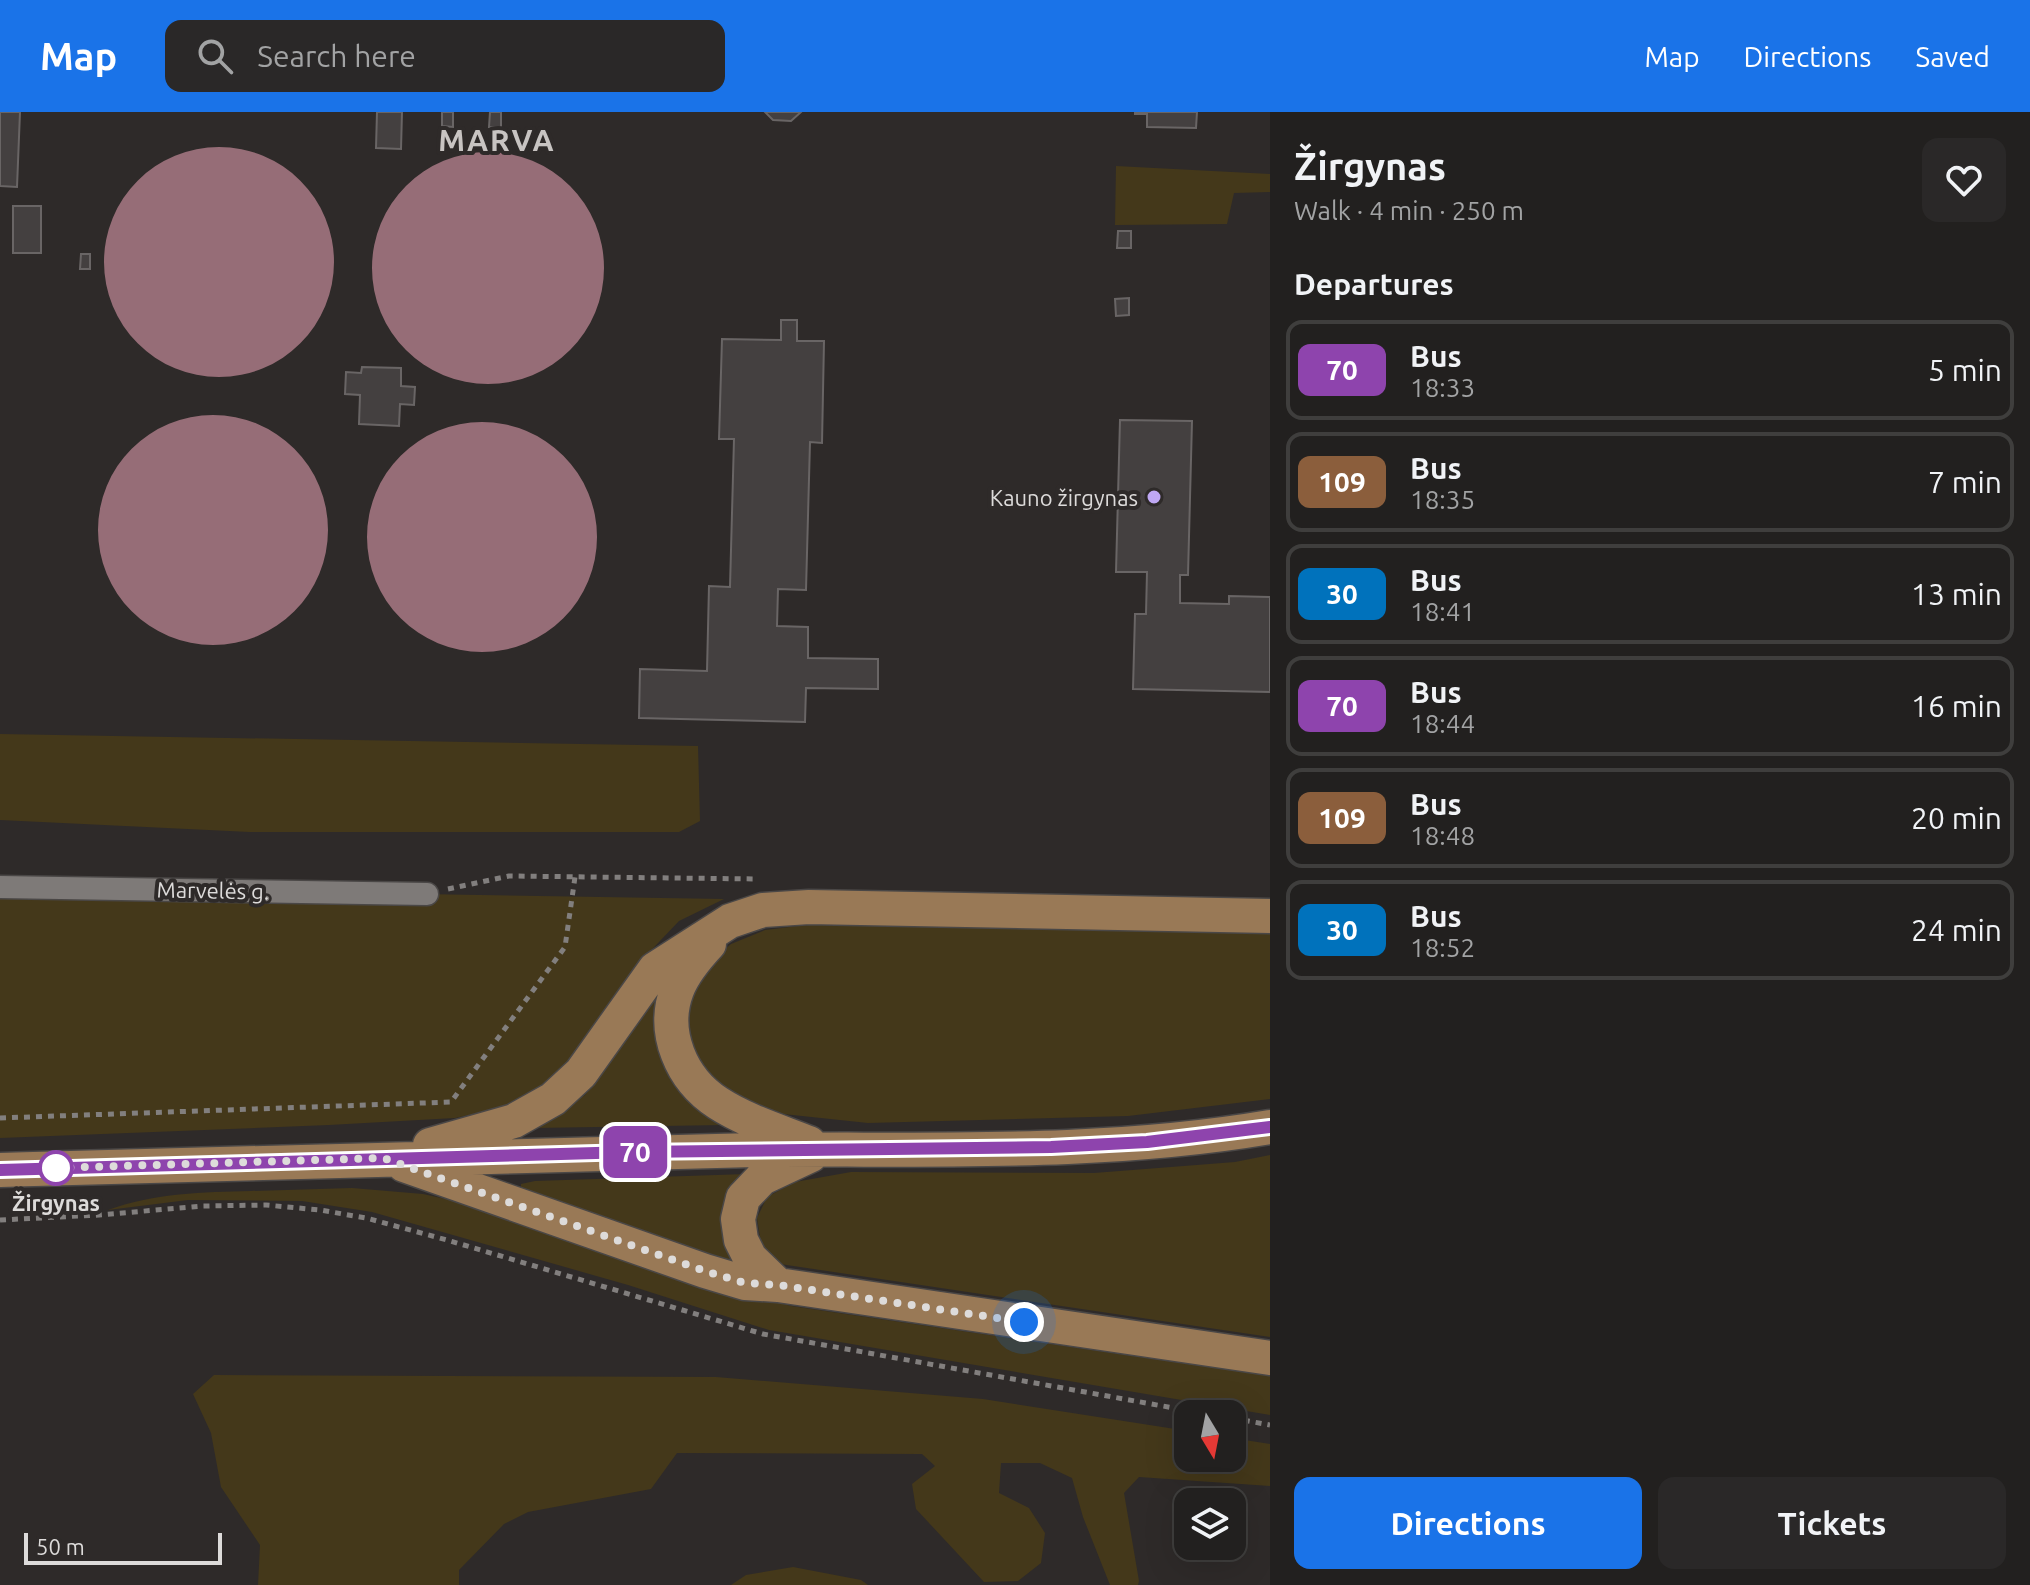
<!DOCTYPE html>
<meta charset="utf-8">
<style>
:root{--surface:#22201f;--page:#2a2828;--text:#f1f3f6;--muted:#a2a3a4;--line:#3f3e3d;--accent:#1a73e8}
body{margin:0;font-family:Ubuntu,sans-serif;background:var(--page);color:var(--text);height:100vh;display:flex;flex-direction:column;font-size:30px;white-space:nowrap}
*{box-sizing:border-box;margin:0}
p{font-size:26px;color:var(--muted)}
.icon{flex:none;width:44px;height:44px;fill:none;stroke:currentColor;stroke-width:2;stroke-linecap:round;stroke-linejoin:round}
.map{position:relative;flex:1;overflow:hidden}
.panel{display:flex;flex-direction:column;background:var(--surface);width:760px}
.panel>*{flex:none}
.badge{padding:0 16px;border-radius:12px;font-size:28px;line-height:52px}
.needle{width:52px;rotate:170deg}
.controls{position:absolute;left:1174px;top:1288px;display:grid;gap:16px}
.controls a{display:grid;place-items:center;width:72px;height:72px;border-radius:16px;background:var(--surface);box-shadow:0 8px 32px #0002,0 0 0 2px var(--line);font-size:40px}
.scale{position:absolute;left:24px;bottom:20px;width:198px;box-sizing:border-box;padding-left:8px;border:4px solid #dddbda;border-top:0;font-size:22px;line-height:28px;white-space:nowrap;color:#dddbda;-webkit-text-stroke:6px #2e2a29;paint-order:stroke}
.you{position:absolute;width:40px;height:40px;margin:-20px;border:6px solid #fff;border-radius:50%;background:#1a73e8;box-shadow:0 0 0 12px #1a73e833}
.map>.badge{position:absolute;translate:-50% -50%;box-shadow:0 0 0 4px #fff}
h2{padding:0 24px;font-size:30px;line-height:72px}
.round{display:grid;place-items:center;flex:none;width:84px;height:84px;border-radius:16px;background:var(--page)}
.head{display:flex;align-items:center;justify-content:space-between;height:136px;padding:0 24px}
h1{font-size:38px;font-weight:600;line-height:60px}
.action{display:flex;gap:16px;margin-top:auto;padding:16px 24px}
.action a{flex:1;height:92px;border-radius:16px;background:var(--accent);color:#fff;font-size:32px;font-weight:600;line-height:92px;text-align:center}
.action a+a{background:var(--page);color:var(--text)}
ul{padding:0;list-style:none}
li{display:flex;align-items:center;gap:24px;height:100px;margin:0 16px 12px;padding:0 8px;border:4px solid var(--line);border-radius:16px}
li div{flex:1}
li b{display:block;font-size:30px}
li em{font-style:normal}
li .badge{min-width:88px;font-weight:700;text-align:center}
header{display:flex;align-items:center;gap:48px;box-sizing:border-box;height:112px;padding:0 40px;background:var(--accent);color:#fff}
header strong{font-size:38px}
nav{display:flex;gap:44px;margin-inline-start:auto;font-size:28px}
.search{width:560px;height:72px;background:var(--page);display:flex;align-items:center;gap:20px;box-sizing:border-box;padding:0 28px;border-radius:16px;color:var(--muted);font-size:30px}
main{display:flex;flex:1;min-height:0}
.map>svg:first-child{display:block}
.green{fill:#44381a}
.water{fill:#966d77}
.building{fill:#444040;stroke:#696565;stroke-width:2}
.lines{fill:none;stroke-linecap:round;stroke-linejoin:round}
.minor-casing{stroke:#4a4746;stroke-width:25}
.primary-casing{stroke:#4a4746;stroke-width:37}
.path{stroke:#827f7e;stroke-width:5;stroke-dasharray:6 6;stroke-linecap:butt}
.minor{stroke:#7e7a78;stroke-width:22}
.primary{stroke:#997956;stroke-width:34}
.line-casing{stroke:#fff;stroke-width:18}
.line{stroke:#8e44ad;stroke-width:12}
.walk{stroke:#dddbda;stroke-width:8;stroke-dasharray:0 14.4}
.poi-dot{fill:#bfa8f4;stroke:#2e2a29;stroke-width:3}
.stop-dot{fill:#fff;stroke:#8e44ad;stroke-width:4}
.labels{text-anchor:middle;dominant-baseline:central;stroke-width:8;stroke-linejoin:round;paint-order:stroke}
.poi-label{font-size:22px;fill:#dddbda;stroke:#2e2a29;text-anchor:end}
.street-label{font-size:22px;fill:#dddbda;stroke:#2e2a29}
.stop-label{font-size:22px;font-weight:bold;fill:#dddbda;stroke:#2e2a29}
.district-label{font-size:30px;font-weight:bold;letter-spacing:2px;fill:#c8c4c2;stroke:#2e2a29}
</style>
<header>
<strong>Map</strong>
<div class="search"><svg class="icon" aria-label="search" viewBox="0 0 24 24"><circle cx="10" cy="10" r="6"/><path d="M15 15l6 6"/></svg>Search here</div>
<nav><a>Map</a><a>Directions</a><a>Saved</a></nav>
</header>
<main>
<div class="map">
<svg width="1270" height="1473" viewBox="0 0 1270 1473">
<rect width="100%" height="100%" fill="#2e2a29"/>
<path class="green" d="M 1116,54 L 1270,62 L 1270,80 L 1234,81 L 1227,112 L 1115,113 Z
M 0,622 L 698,634 L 700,709 L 679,720 L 250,720 L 0,708 Z
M 0,775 L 724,787 L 679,809 L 639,851 L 562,965 L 513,994 L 455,1006 L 329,1013 L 0,1026 Z
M 823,811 L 1270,818 L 1270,987 L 1128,1004 L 868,1011 L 755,999 L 719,977 L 692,941 L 685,907 L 692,878 L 709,851 L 731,832 L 765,818 Z
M 667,865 C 657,908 649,940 681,977 C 692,991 711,1002 725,1013 L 533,1016 L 585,983 Z
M 1270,1043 L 1270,1225 L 780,1152 L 762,1137 L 757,1106 L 767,1085 L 795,1070 L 851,1060 L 1094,1061 L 1235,1050 Z
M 747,1062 L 736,1148 L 730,1154 L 521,1080 L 521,1072 L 535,1069 Z
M 352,1076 L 423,1082 L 500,1099 L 726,1177 L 791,1194 L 1270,1264 L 1270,1303 L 769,1218 L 628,1173 L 372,1100 L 302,1089 L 188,1088 L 108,1098 C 155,1081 203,1080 251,1079 C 285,1078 318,1077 352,1076 Z
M 214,1263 L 716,1265 L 983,1287 L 1188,1319 L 1188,1346 L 1232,1346 L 1232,1326 L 1270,1332 L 1270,1374 L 1139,1365 L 1124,1381 L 1139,1469 L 1138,1473 L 1110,1473 L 1083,1405 L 1072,1366 L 1040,1351 L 1001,1351 L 999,1381 L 1029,1396 L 1045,1421 L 1041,1451 L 1018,1469 L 984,1470 L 916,1397 L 912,1372 L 935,1354 L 922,1342 L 677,1341 L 651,1377 L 528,1400 L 504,1412 L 459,1458 L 459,1473 L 258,1473 L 260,1433 L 221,1375 L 211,1321 L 193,1282 Z
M 793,1455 L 861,1468 L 868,1473 L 731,1473 L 746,1463 Z"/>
<path class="water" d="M104 150a115 115 0 1 1 230 0a115 115 0 1 1-230 0Z
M372 156a116 116 0 1 1 232 0a116 116 0 1 1-232 0Z
M98 418a115 115 0 1 1 230 0a115 115 0 1 1-230 0Z
M367 425a115 115 0 1 1 230 0a115 115 0 1 1-230 0Z"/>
<path class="building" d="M 0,0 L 20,0 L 17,75 L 0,74 Z
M 377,0 L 402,0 L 401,37 L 376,36 Z
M 442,0 L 453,0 L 453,15 L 442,14 Z
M 490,0 L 501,0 L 501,16 L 489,15 Z
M 765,0 L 801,0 L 791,9 L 773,8 Z
M 1135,0 L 1197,0 L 1196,16 L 1147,15 L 1147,2 L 1135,2 Z
M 13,94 L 41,94 L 41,141 L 13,141 Z
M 1118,119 L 1131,119 L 1131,136 L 1117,136 Z
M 81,142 L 90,142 L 90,157 L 80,157 Z
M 1129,186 L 1129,203 L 1116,204 L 1115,187 Z
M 781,208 L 797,208 L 797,229 L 824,229 L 822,331 L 810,330 L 806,478 L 778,477 L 777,514 L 808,515 L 808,546 L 878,547 L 878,577 L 806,576 L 805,610 L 639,606 L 640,557 L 707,559 L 709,474 L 730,475 L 734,327 L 719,327 L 722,227 L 781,228 Z
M 362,255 L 401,256 L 401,274 L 415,275 L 414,293 L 400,292 L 399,314 L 359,312 L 360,283 L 345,282 L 346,260 L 361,261 Z
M 1120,308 L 1192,309 L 1188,463 L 1180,463 L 1180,491 L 1229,492 L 1229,484 L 1270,485 L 1270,580 L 1133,577 L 1135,502 L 1146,502 L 1147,460 L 1116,460 Z"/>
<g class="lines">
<g class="minor-casing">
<path id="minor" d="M 0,775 L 427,782"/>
</g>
<g class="primary-casing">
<path id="primary" d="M 709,832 C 696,846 684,860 677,878 C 661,920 681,967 718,991 C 746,1009 779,1019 809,1031
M 430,1033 L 514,1009 L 553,987 L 581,961 L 655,857 L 730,809 L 763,798 L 809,795 L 1270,804
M 404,1053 L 705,1159 L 745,1171 L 778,1173 L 1270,1246
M 0,1058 C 251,1050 502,1043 754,1038 C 925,1036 1100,1044 1270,1015
M 778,1173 L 750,1146 L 741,1128 L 738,1107 L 743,1086 L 762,1066 L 811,1043"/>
</g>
<path class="path" d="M 448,777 L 509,764 L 757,767
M 0,1006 L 451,990 L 565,835 L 575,765
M 0,1108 L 99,1103 L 203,1094 L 266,1093 L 320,1098 L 366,1106 L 447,1128 L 763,1222 L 1207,1302
M 1232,1306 L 1270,1313"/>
<use href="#minor" class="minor"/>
<use href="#primary" class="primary"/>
</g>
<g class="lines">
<g class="line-casing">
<path id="line" d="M 0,1058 L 631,1040 L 1051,1035 L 1147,1030 L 1270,1015"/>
</g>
<use href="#line" class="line"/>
<path class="walk" d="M 56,1056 L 383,1046 L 705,1159 L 745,1171 L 778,1173 L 1024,1210"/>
</g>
<circle class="poi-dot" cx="1154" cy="385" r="8"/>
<circle class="stop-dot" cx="56" cy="1056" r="16"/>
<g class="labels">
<g class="poi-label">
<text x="1138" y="385">Kauno žirgynas</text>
</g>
<g class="street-label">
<text transform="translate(213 778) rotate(1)">Marvelės g.</text>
</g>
<g class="stop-label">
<text x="56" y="1090">Žirgynas</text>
</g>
<g class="district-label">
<text x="497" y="28">MARVA</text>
</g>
</g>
</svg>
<div class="controls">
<a><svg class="needle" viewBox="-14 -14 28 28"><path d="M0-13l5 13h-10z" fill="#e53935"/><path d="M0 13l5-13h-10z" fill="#a2a3a4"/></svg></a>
<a><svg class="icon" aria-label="layers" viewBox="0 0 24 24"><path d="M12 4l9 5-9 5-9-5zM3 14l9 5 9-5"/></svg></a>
</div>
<div class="scale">50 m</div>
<div class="you" style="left:1024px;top:1210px"></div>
<b class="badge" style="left:635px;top:1040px;background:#8e44ad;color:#fff">70</b>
</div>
<section class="panel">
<div class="head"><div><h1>Žirgynas</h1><p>Walk · 4 min · 250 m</p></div><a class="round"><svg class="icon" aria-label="heart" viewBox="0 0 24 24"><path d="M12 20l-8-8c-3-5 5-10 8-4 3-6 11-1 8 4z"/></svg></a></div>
<h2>Departures</h2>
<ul>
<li><span class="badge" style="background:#8e44ad;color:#fff">70</span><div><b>Bus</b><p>18:33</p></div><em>5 min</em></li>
<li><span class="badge" style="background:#8b5e3c;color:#fff">109</span><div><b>Bus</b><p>18:35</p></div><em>7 min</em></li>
<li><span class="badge" style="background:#0072bc;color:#fff">30</span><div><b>Bus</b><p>18:41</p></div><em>13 min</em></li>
<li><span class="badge" style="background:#8e44ad;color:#fff">70</span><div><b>Bus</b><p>18:44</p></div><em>16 min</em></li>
<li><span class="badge" style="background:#8b5e3c;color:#fff">109</span><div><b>Bus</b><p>18:48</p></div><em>20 min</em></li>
<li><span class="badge" style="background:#0072bc;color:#fff">30</span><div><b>Bus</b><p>18:52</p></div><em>24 min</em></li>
</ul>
<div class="action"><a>Directions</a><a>Tickets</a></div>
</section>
</main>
